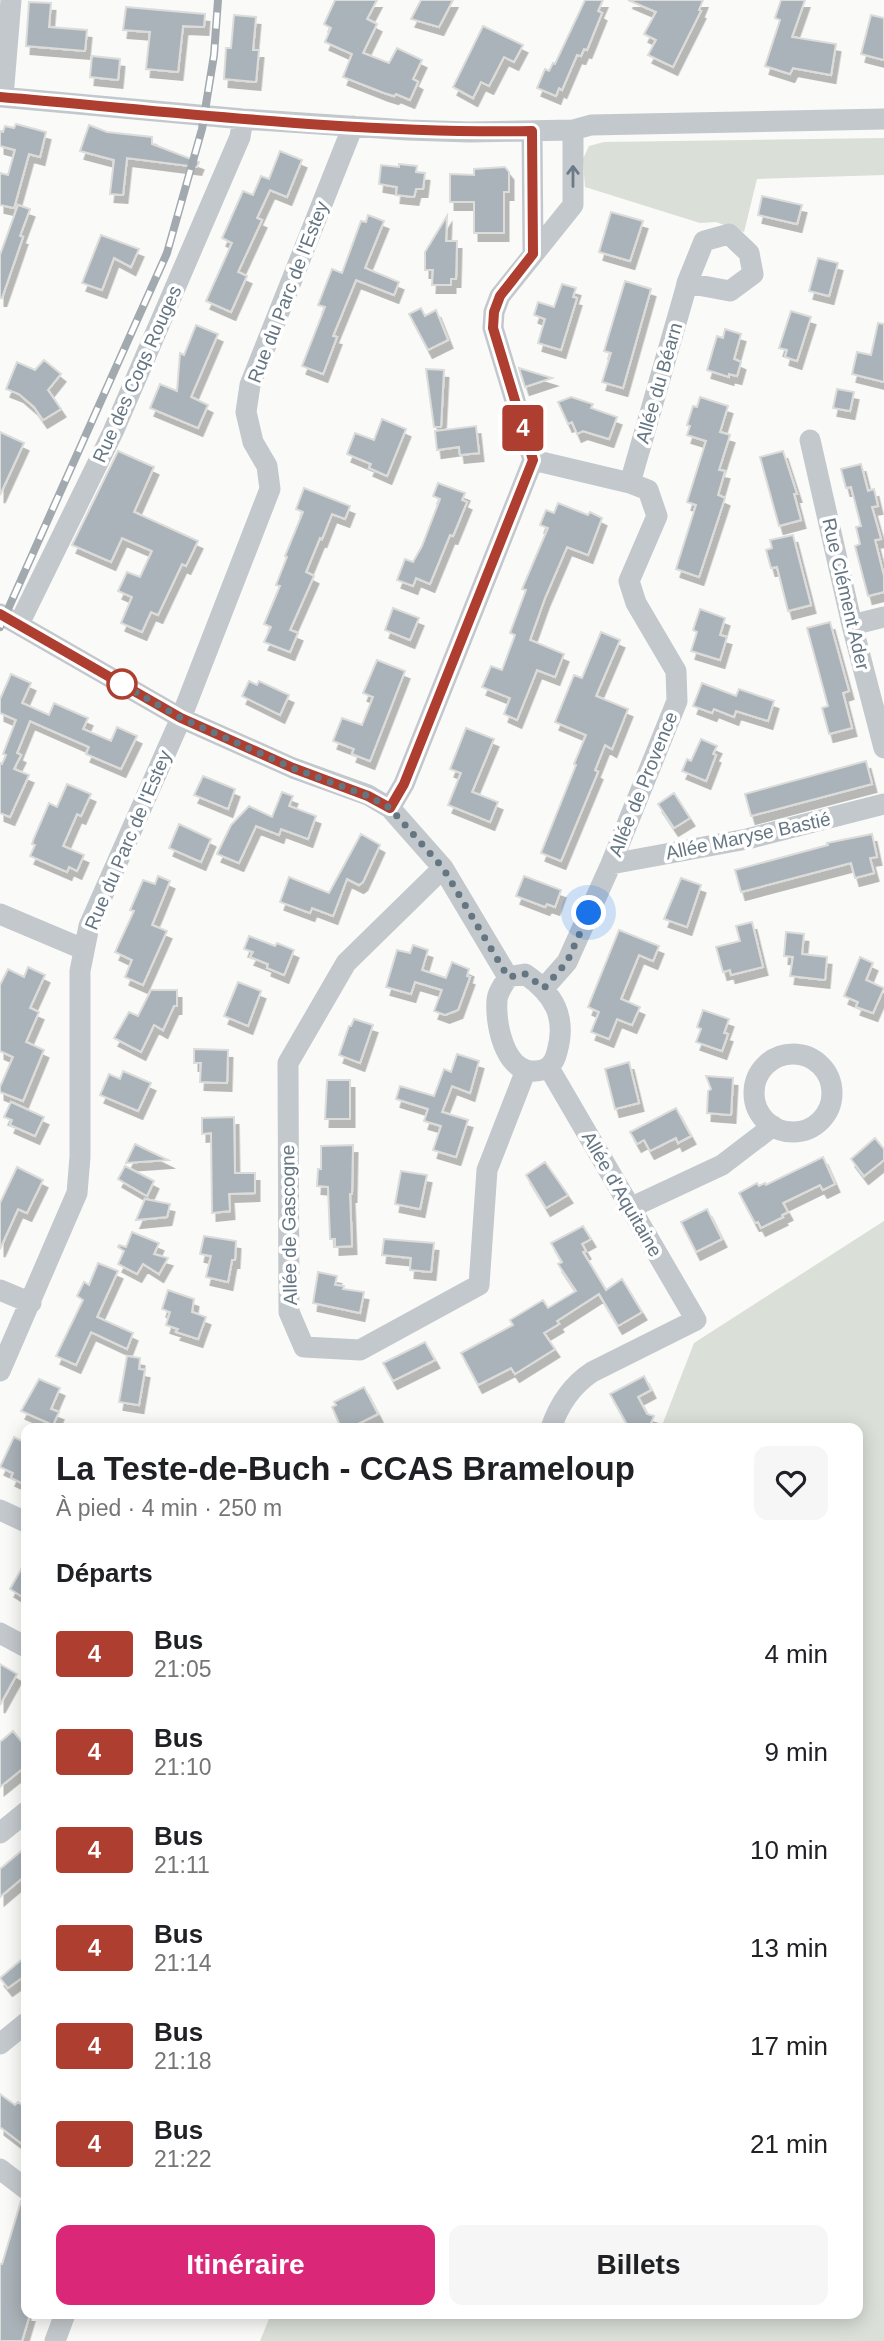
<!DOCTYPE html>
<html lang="fr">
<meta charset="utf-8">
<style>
:root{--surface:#fff;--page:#f6f6f6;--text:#202124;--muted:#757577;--accent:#db2777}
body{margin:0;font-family:Helvetica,sans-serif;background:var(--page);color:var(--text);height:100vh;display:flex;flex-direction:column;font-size:26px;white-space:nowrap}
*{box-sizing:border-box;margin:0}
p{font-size:23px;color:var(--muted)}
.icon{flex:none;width:38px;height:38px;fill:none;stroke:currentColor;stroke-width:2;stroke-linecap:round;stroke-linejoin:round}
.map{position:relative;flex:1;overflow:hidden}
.sheet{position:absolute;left:21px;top:1423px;width:842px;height:896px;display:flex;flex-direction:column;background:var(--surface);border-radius:14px;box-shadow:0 4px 18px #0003}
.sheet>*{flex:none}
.badge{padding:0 14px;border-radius:5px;font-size:24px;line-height:46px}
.you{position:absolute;width:35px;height:35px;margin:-18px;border:5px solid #fff;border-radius:50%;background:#1a73e8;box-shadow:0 0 0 10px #1a73e833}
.map>.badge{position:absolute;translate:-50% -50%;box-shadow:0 0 0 4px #fff}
h2{padding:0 35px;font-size:26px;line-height:63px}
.round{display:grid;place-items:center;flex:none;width:74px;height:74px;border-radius:14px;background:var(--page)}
.overview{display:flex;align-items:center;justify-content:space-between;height:119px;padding:0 35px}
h1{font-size:33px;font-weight:600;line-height:52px}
.button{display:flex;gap:14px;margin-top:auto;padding:14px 35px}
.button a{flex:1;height:80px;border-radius:14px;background:var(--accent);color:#fff;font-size:28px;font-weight:600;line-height:80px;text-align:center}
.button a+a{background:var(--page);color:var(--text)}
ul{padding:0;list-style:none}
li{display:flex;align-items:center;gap:21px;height:98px;padding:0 35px}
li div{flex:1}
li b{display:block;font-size:26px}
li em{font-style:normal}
li .badge{min-width:77px;font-weight:700;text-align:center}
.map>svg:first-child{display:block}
.green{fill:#dadfd7}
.building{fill:#aab3b9;stroke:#dcdcda;stroke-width:2;filter:url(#shadow)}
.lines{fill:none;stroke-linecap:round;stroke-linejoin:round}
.minor{stroke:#c3c8cc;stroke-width:21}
.rail-casing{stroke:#a2aab0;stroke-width:8}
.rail{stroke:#fff;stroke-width:5;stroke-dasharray:16;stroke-linecap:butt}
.oneway{stroke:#6a7a87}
.line-casing{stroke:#fff;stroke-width:16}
.line{stroke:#ae3e2f;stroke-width:10}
.walk{stroke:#657683;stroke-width:7;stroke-dasharray:0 12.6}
.stop-dot{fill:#fff;stroke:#ae3e2f;stroke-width:3.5}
.labels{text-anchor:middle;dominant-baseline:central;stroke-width:7;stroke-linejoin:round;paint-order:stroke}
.street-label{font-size:19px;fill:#657683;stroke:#fff}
</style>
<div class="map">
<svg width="884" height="2341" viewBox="0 0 884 2341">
<defs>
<filter id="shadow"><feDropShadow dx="4.5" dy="8" stdDeviation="0" flood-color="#0004"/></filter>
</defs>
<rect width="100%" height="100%" fill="#fafaf8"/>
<path class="green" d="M 884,138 L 884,175 L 757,179 L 744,232 L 716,222 L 700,223 L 585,187 L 583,159 L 589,146 L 604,142 Z
M 884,1221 L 884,2341 L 260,2341 L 271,2314 L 858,2314 L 858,1428 L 661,1428 L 694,1343 Z"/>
<path class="building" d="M 335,0 L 377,0 L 367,19 L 377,24 L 363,53 L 389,63 L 397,48 L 422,60 L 413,79 L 418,82 L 410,100 L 396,94 L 394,96 L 384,93 L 343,77 L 352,54 L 325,42 L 331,28 L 324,24 Z
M 421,0 L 453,0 L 439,27 L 411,19 Z
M 585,0 L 603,0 L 598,11 L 602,13 L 587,50 L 584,49 L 581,56 L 577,55 L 562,90 L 559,88 L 556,96 L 537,88 L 545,69 L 549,71 L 553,63 L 555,64 Z
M 628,0 L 703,0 L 699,10 L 701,11 L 673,67 L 648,55 L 656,40 L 644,34 L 656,12 Z
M 781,0 L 805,0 L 792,37 L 836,44 L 831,75 L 793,68 L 790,74 L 765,66 L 780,20 L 775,18 Z
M 29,2 L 51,3 L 49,27 L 87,30 L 85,51 L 26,46 Z
M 126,7 L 205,14 L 204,27 L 183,26 L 178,72 L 146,69 L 150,32 L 123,30 Z
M 234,15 L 256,17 L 253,50 L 259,50 L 256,82 L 224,79 L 226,48 L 231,48 Z
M 871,15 L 884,18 L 884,60 L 861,54 Z
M 483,26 L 523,45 L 514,62 L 504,57 L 489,86 L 481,82 L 473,98 L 453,87 Z
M 92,56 L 120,59 L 118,80 L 90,77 Z
M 16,124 L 46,132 L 40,157 L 29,154 L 14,208 L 0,205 L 0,173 L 8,175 L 15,150 L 0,146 L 0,131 L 3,132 L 5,126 L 14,128 Z
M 89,125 L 107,132 L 152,137 L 152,144 L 199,162 L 197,167 L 127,158 L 123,195 L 110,194 L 114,160 L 80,151 Z
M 280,151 L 302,160 L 287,197 L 270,190 L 257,218 L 262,220 L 238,272 L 247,276 L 231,312 L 206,301 L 232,243 L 222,238 L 243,191 L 253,195 L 261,176 L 269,179 Z
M 399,164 L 417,166 L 416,172 L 425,173 L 423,189 L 416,189 L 414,197 L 396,195 L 397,187 L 379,184 L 381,165 L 399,167 Z
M 505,167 L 509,172 L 509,192 L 504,192 L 504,233 L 474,233 L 474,202 L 450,202 L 450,174 L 474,175 L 474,169 Z
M 762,196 L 802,205 L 797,224 L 758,215 Z
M 18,205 L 30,209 L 20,236 L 23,237 L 2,298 L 0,298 L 0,255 Z
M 611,212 L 643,221 L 630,261 L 599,252 Z
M 368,215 L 384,221 L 365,268 L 399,282 L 394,295 L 356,280 L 333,336 L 337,337 L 323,374 L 302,366 L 325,307 L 318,305 L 332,269 L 342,273 L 361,221 L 366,222 Z
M 447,216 L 446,241 L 457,241 L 456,279 L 451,279 L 451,285 L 432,285 L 433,270 L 425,270 L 425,252 Z
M 101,235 L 139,249 L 131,267 L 114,258 L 102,290 L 82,283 Z
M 818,258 L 838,263 L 829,296 L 809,291 Z
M 625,281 L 651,289 L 623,388 L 602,382 L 611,353 L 604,351 Z
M 562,284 L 576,288 L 573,297 L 577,298 L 561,350 L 538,343 L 545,319 L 534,315 L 538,302 L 554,307 Z
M 421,308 L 425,316 L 436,310 L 448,340 L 428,350 L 409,314 Z
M 791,311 L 811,317 L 797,361 L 785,357 L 787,350 L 779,348 Z
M 878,323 L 884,324 L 884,382 L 852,374 L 857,352 L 871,355 Z
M 196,325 L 218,334 L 191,397 L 208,405 L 198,428 L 150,408 L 160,384 L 177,391 L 180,353 L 184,355 Z
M 725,329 L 741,334 L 734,359 L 741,362 L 737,376 L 729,374 L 729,377 L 707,370 L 717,336 L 723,338 Z
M 44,360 L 61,374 L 48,390 L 61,409 L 43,420 L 34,407 L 19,394 L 6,389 L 17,362 L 35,370 Z
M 519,368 L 552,378 L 525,387 Z
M 426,369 L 444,370 L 441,427 L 434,427 Z
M 837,389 L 854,392 L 850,411 L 833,408 Z
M 571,397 L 593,404 L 591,408 L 617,417 L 609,439 L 583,431 L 577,434 L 572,422 L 568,424 L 558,402 Z
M 700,397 L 728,406 L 720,432 L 730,435 L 719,470 L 725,471 L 718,495 L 725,498 L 699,577 L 676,569 L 696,505 L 687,502 L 706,441 L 687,435 L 690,426 L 687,425 L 693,406 L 697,407 Z
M 382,419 L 406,429 L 387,476 L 369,468 L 371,464 L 347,454 L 355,433 L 374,440 Z
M 476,426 L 479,453 L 460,455 L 459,447 L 437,450 L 435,431 Z
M 0,432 L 24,443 L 0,495 Z
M 118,451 L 154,467 L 134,512 L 198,541 L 186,566 L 182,564 L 158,615 L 151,612 L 142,632 L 121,623 L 132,597 L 118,591 L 127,572 L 140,577 L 152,551 L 122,538 L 111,562 L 72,545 Z
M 783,451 L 797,494 L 794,494 L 801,520 L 779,526 L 760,457 Z
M 861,464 L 868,491 L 874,489 L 878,506 L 872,507 L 881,539 L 875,540 L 884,576 L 884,592 L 868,596 L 855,546 L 860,544 L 856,527 L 861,526 L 851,487 L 846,488 L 841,469 Z
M 438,483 L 465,493 L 462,500 L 467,502 L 453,536 L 450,535 L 430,584 L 416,578 L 413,586 L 397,580 L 405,559 L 413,562 L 422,546 L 440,499 L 433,496 Z
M 304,488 L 350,506 L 345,519 L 332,514 L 322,539 L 320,538 L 306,572 L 314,576 L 290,630 L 298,633 L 290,652 L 264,642 L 271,627 L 264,624 L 280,586 L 276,585 L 287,557 L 285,556 L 303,512 L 296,509 Z
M 558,503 L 588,515 L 590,512 L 602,518 L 588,555 L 567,547 L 545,598 L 530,640 L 564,654 L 555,677 L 537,670 L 517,720 L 504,714 L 510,698 L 482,687 L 491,666 L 502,670 L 515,635 L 510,633 L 526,590 L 522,589 L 548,528 L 540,525 L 546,510 L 554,513 Z
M 793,535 L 811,605 L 788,611 L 777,567 L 771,568 L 766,550 L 772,548 L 770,540 Z
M 393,608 L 419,618 L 410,640 L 385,630 Z
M 700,609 L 725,618 L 720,635 L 727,637 L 720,660 L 691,651 L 697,632 L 693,630 Z
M 830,622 L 849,691 L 843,693 L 852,728 L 829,734 L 822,708 L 828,706 L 807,628 Z
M 601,632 L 620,640 L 596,696 L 628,709 L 612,749 L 605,745 L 595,770 L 598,772 L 561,861 L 541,853 L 576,765 L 574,764 L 586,735 L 555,722 L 574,675 L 582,678 Z
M 377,660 L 405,671 L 370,761 L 352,754 L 354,749 L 333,741 L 342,718 L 362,725 L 373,697 L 363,693 Z
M 11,674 L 31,683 L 22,703 L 49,715 L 54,703 L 65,708 L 88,718 L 83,729 L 111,741 L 117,727 L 137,736 L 121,769 L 86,754 L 89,747 L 30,721 L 17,753 L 21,755 L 14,769 L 29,775 L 10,817 L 0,813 L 0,763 L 2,764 L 6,755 L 3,754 L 16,720 L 0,713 L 0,699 Z
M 249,681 L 257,685 L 259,681 L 289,695 L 280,715 L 242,696 Z
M 702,683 L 736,696 L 739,689 L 774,701 L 768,721 L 736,711 L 734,717 L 714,709 L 712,713 L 693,706 Z
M 466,728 L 494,739 L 472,792 L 498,802 L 490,822 L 448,805 L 461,773 L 450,769 Z
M 701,739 L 717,746 L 713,754 L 716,755 L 706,781 L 682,771 L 687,759 L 691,761 Z
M 866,761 L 872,784 L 751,816 L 745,794 Z
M 203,776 L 235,789 L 228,809 L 194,795 Z
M 67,784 L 91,794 L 81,816 L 77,814 L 63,846 L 84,855 L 77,871 L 69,867 L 67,872 L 30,856 L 35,845 L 32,844 L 34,838 L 49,803 L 57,807 Z
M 282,792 L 293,796 L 289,806 L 316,816 L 308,839 L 281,829 L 279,835 L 256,826 L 239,863 L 217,854 L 231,825 L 249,806 L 272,817 Z
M 674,793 L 690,818 L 674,828 L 658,804 Z
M 179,824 L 211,839 L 201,862 L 169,848 Z
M 361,834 L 380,845 L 363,882 L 359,885 L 347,879 L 333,916 L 312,908 L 310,913 L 280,902 L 289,877 L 329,893 Z
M 872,834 L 877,857 L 870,858 L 874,873 L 855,878 L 851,863 L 741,892 L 735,870 L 828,845 L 827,843 Z
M 158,876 L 170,881 L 152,925 L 167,931 L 143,985 L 125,977 L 132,960 L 115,952 L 134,911 L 130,910 L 143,880 L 155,884 Z
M 524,876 L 561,890 L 555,907 L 547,904 L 545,907 L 516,896 Z
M 681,878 L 701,885 L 687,927 L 664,919 Z
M 752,922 L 763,967 L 731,975 L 730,970 L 723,972 L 716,947 L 740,941 L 736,926 Z
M 619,930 L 659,946 L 653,961 L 639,955 L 621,999 L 640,1007 L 632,1025 L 617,1019 L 609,1039 L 591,1032 L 599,1012 L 588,1007 Z
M 786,932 L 804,934 L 802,954 L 827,957 L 825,980 L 790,976 L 793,957 L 784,956 Z
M 249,936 L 275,946 L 277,943 L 294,950 L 284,975 L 267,968 L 268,964 L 250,957 L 253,952 L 244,949 Z
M 413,945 L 428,950 L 422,970 L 446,978 L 452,962 L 469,969 L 467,976 L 470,977 L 458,1010 L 445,1015 L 434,1011 L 442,990 L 415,982 L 411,994 L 386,987 L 397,950 L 410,953 Z
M 860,957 L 873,963 L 866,980 L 884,988 L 873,1013 L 856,1007 L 858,1002 L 844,996 Z
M 28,967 L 45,975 L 30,1008 L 39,1012 L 26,1042 L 44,1050 L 23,1101 L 0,1092 L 0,1087 L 13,1057 L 0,1051 L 0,985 L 8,969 L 24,977 Z
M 238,982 L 261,991 L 248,1026 L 224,1016 Z
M 151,990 L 177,990 L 177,1006 L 174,1006 L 163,1030 L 154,1025 L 141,1052 L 114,1038 L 129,1012 L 138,1016 Z
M 703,1010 L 729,1019 L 724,1033 L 728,1034 L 722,1051 L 696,1042 L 701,1029 L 697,1027 Z
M 354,1019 L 373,1025 L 360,1063 L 339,1055 L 349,1026 L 351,1026 Z
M 194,1049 L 228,1050 L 227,1083 L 200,1082 L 201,1063 L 194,1063 Z
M 457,1054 L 479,1061 L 470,1093 L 452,1086 L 442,1112 L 468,1120 L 456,1157 L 433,1150 L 441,1126 L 424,1121 L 428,1109 L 396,1099 L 400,1086 L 434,1096 L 444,1069 L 451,1072 Z
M 629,1062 L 639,1103 L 615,1109 L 605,1069 Z
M 123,1071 L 151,1083 L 138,1111 L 100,1095 L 109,1074 L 120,1079 Z
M 706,1076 L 733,1078 L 731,1115 L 707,1113 L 708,1091 L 711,1089 Z
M 327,1080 L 350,1080 L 350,1119 L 325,1119 Z
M 11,1102 L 44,1117 L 35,1136 L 10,1125 L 12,1120 L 4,1117 Z
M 676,1108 L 691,1136 L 678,1143 L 676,1138 L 650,1151 L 644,1140 L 637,1144 L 630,1132 Z
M 234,1117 L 235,1173 L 255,1173 L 255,1193 L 229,1194 L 230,1211 L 212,1213 L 211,1133 L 202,1134 L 202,1118 Z
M 875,1138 L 884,1149 L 884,1160 L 864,1176 L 851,1159 Z
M 135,1144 L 168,1160 L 126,1163 Z
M 353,1145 L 352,1194 L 350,1194 L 352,1246 L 335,1247 L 335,1239 L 330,1239 L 328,1187 L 317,1186 L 318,1169 L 321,1169 L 321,1146 Z
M 823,1157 L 835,1184 L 823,1190 L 820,1185 L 783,1203 L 788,1212 L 782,1215 L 783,1217 L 761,1228 L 758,1222 L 755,1223 L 739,1193 L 757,1183 L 759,1186 L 765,1183 L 766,1185 Z
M 545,1162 L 568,1195 L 546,1208 L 526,1175 Z
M 125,1166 L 154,1181 L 147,1196 L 118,1179 Z
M 17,1167 L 43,1180 L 27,1213 L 18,1209 L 0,1249 L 0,1203 Z
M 401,1171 L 427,1175 L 420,1209 L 395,1204 Z
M 145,1199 L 170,1204 L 167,1217 L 136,1220 Z
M 707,1209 L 722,1239 L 696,1252 L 681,1222 Z
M 583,1226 L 591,1239 L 582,1244 L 586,1251 L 583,1252 L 606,1290 L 622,1279 L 642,1312 L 618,1326 L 599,1294 L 557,1321 L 559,1324 L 544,1333 L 555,1349 L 515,1374 L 511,1368 L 478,1385 L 461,1353 L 513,1325 L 510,1320 L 543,1300 L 548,1308 L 576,1291 L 558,1264 L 562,1262 L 551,1243 Z
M 132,1232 L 159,1243 L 154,1254 L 168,1258 L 159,1274 L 143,1264 L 137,1274 L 118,1264 L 124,1251 L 118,1247 L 119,1245 L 126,1247 Z
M 204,1236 L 236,1241 L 235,1260 L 232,1260 L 228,1282 L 206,1277 L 211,1256 L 200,1254 Z
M 384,1239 L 434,1243 L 431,1272 L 410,1270 L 411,1258 L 382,1255 Z
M 98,1263 L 118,1271 L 97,1317 L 133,1333 L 127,1349 L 91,1332 L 76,1365 L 56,1356 L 83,1300 L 77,1296 L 84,1282 L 89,1285 Z
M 318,1272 L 337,1276 L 335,1285 L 344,1286 L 343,1289 L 364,1292 L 360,1313 L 313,1303 Z
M 168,1290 L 194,1299 L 192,1312 L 206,1317 L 198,1339 L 176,1332 L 178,1329 L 166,1325 L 170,1312 L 162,1309 Z
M 425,1342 L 435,1360 L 393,1381 L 383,1363 Z
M 127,1356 L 140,1358 L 139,1369 L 145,1370 L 139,1405 L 119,1402 Z
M 644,1376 L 651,1390 L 638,1397 L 647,1414 L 654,1416 L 649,1428 L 629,1428 L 610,1394 Z
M 39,1379 L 60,1388 L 51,1409 L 59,1412 L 53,1425 L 21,1411 Z
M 364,1387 L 378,1414 L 350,1428 L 341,1428 L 332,1407 L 336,1405 L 334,1402 Z
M 14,1437 L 26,1443 L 26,1485 L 11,1478 L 13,1473 L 0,1467 Z
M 26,1561 L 26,1599 L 10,1589 Z
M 0,1664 L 17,1674 L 0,1705 Z
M 13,1731 L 26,1747 L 26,1766 L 0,1787 L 0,1742 Z
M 26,1847 L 26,1875 L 0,1897 L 0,1869 Z
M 26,1956 L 26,1975 L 8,1988 L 0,1978 Z
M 0,2094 L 15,2105 L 18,2102 L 26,2108 L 26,2147 L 0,2127 Z
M 21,2201 L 26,2202 L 26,2314 L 30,2314 L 22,2341 L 0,2341 L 0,2264 L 2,2264 Z"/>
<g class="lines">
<path class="minor" d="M 0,97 L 243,119 L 408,130 L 469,132 L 573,130 L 591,125 L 884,119
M 3,97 L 11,0
M 532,131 L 533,254
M 810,440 L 852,625 L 884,748
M 533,460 L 630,483 L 648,490 L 657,516 L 629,581 L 636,603 L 676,671 L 677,701 L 611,864 L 567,962 L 544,988
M 630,483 L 686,288 L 687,283 L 704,241 L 729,234 L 749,253 L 753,274 L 730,291 L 687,283
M 0,614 L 181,718 L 293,768 L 368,795 L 390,808 L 443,868 L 508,977
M 19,624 L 113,432 L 240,137 L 243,119
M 852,625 L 884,617
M 390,808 L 404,784 L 533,460 L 493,328 L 494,312 L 500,296 L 573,205 L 573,130
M 611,864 L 747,839 L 884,804
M 443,868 L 346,963 L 288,1063 L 289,1312 L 304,1347 L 360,1350 L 479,1285 L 487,1170 L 526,1070
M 0,914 L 83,949
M 525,974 C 554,994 567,1017 557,1052 C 555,1060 552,1066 545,1069 C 507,1083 495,1027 497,1001 C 497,993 504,984 508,977 Z
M754 1093a39 39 0 1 1 78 0a39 39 0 1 1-78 0Z
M 549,1068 L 696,1320 L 592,1372 C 571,1386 559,1404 551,1428
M 630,1208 L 722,1165 L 773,1126
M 0,1290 L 31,1303
M 0,1371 L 77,1193 L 80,1157 L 80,971 L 89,926 L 181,718 L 270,489 L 267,466 L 253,442 L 246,412 L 250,385 L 353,126
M 0,1510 L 26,1522
M 0,1633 L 26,1647
M 0,1833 L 26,1812
M 0,2044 L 26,2023
M 0,2169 L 26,2189
M 55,2341 L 65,2314"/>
<g class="rail-casing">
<path id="rail" d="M 0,627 L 167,253 L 202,129 L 214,55 L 218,0"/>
</g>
<use href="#rail" class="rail"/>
</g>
<defs><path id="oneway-shaft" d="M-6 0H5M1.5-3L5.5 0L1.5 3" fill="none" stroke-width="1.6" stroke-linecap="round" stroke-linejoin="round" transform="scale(1.75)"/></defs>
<use class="oneway" href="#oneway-shaft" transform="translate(573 176) rotate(-90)"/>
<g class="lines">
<g class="line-casing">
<path id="line" d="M 0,97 C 177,112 355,134 532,131 L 533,254 L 500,296 L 494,312 L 493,328 L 533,460 L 404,784 L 390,808 L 368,796 L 293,768 L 181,718 L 0,614"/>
</g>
<use href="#line" class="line"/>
<path class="walk" d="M 122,684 L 118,682 L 181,718 L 293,768 L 368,796 L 390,808 L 443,868 L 508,977 L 525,974 L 544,988 L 567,962 L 589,913"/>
</g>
<circle class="stop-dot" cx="122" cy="684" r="14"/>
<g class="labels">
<g class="street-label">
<text transform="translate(288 292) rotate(-69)">Rue du Parc de l'Estey</text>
<text transform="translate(137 374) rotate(-66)">Rue des Coqs Rouges</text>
<text transform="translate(659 383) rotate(-74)">Allée du Béarn</text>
<text transform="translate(846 594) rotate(77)">Rue Clément Ader</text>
<text transform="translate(643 784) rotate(-68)">Allée de Provence</text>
<text transform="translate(748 836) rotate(-12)">Allée Maryse Bastié</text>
<text transform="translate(128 840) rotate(-67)">Rue du Parc de l'Estey</text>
<text transform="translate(622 1194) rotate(60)">Allée d'Aquitaine</text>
<text transform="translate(289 1225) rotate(-91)">Allée de Gascogne</text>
</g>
</g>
</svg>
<div class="you" style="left:589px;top:913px"></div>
<b class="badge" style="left:523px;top:428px;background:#ae3e2f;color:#fff">4</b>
<section class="sheet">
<div class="overview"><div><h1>La Teste-de-Buch - CCAS Brameloup</h1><p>À pied · 4 min · 250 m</p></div><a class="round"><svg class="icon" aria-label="heart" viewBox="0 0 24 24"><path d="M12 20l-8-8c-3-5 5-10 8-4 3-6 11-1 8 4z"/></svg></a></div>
<h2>Départs</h2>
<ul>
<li><span class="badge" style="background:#ae3e2f;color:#fff">4</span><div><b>Bus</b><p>21:05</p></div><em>4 min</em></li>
<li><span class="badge" style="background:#ae3e2f;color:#fff">4</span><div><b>Bus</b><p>21:10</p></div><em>9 min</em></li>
<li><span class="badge" style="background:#ae3e2f;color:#fff">4</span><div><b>Bus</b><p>21:11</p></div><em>10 min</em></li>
<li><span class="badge" style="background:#ae3e2f;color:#fff">4</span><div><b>Bus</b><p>21:14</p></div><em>13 min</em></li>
<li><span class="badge" style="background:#ae3e2f;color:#fff">4</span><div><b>Bus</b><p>21:18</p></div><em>17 min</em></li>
<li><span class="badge" style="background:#ae3e2f;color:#fff">4</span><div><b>Bus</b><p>21:22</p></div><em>21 min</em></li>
</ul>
<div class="button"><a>Itinéraire</a><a>Billets</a></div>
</section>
</div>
